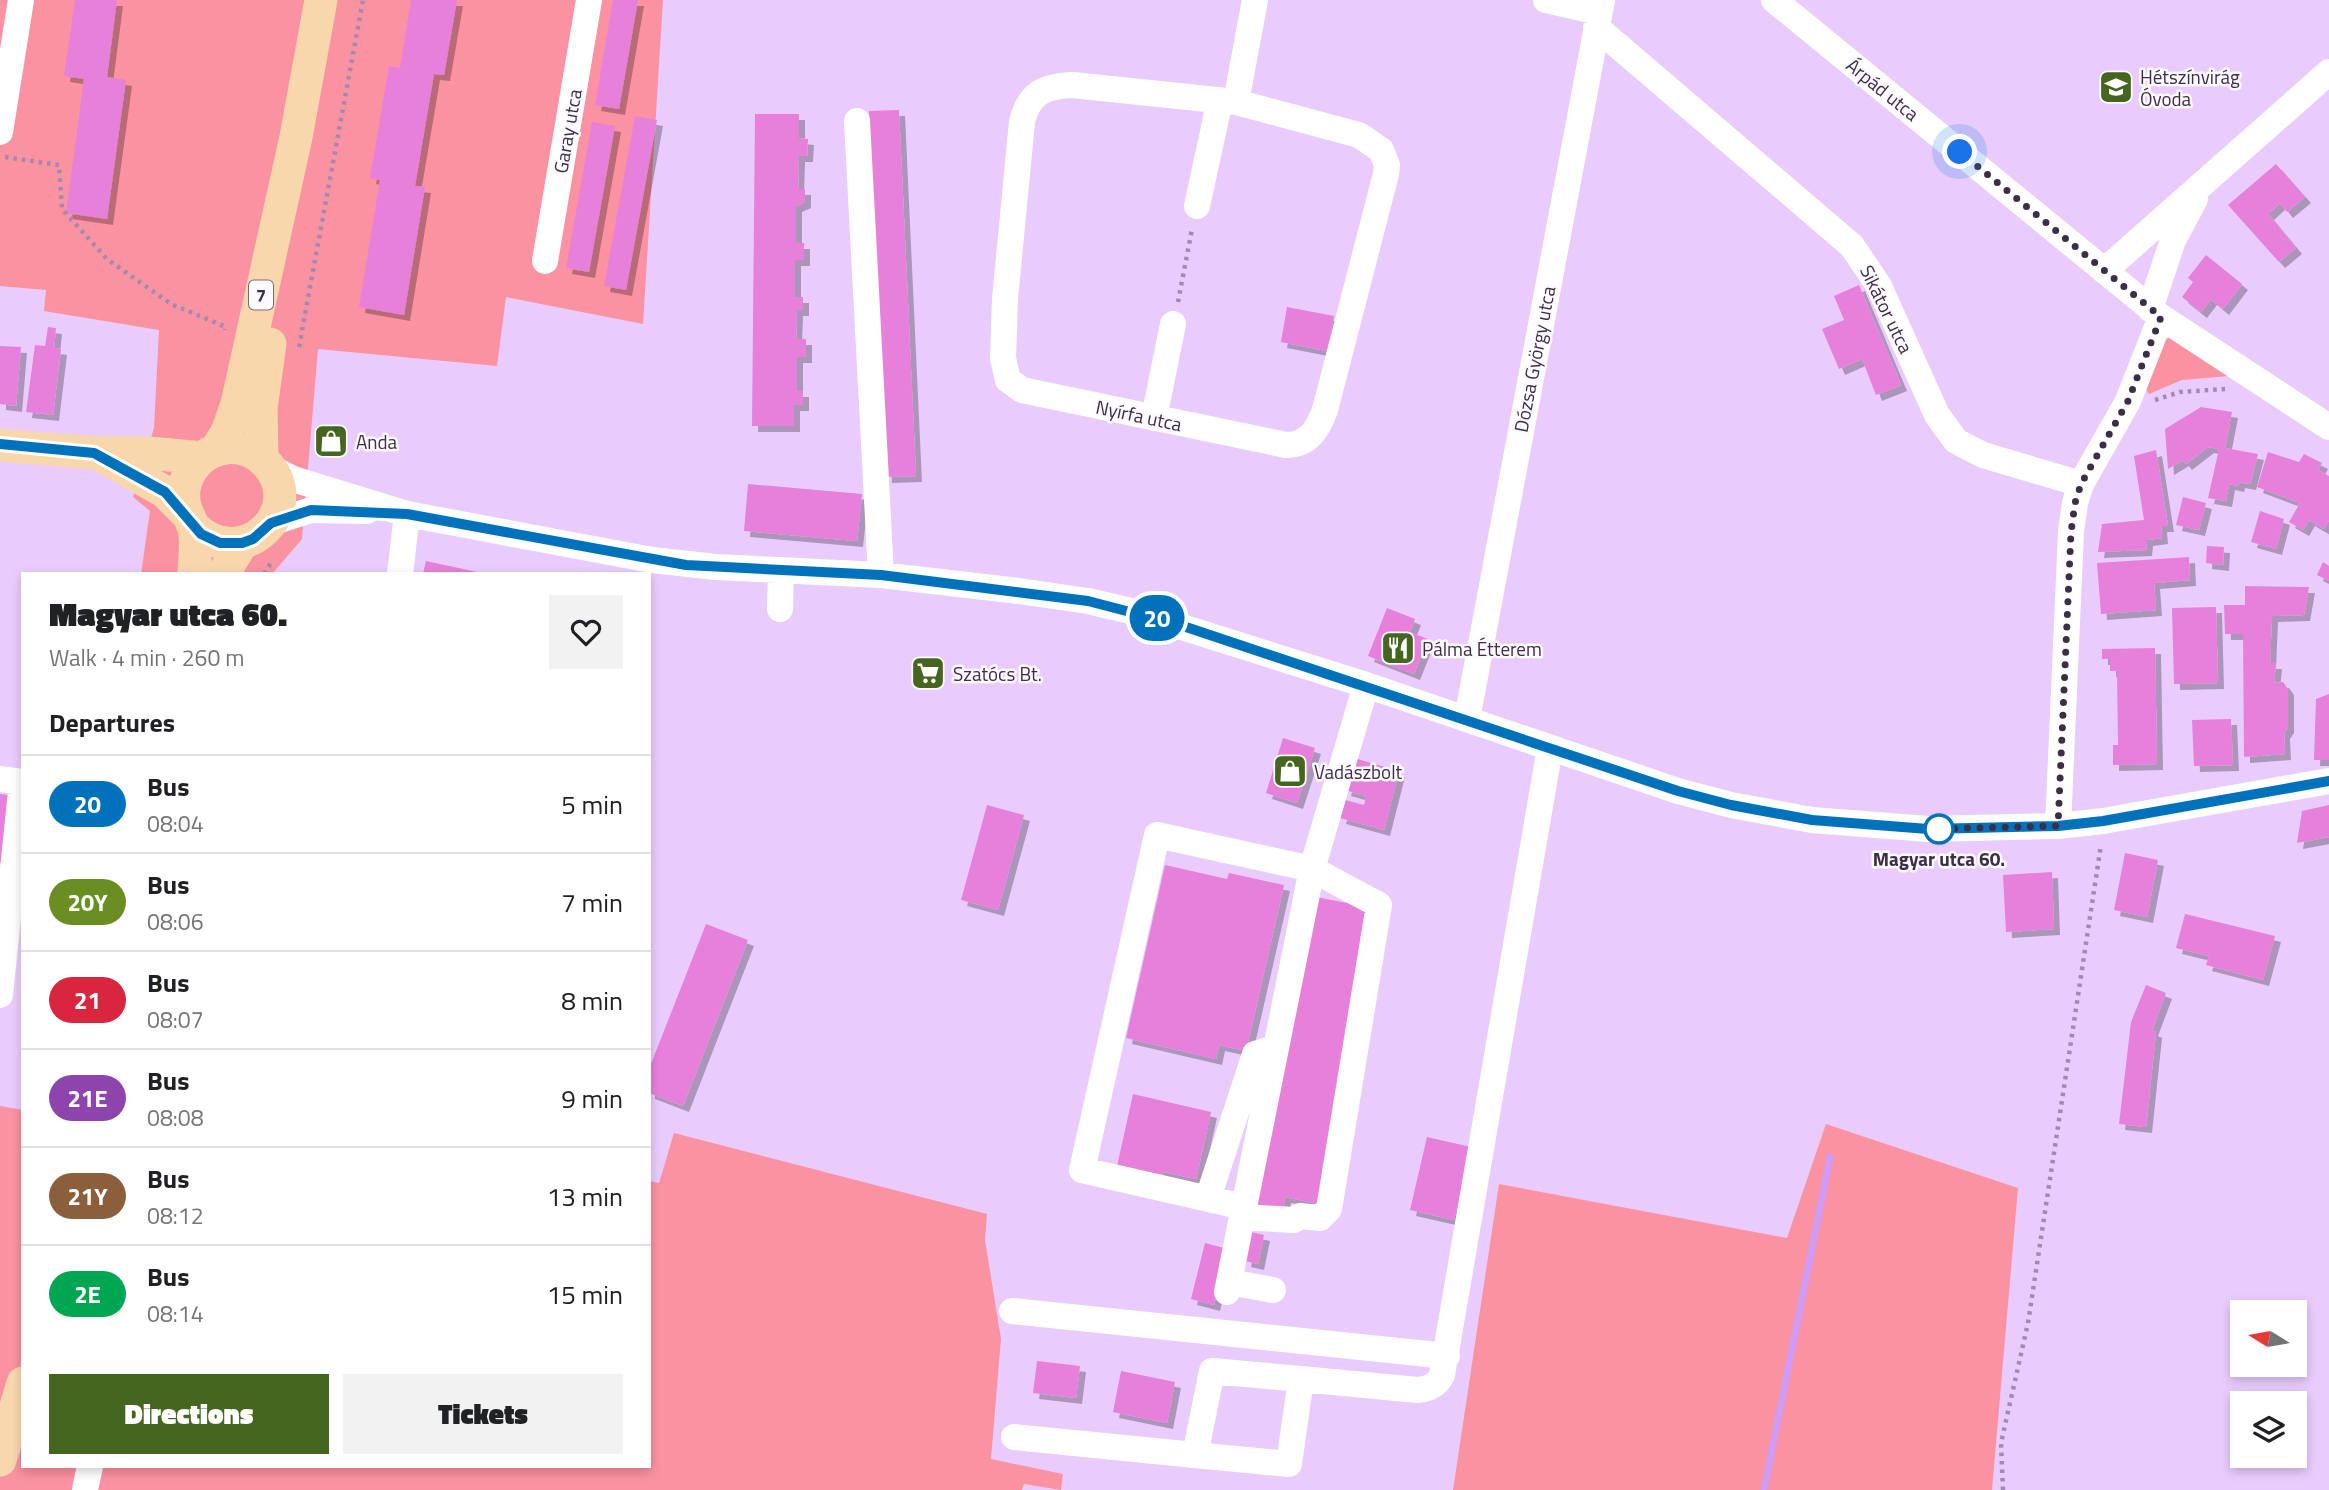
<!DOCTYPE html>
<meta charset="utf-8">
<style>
:root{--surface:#fff;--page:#f2f2f2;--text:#202124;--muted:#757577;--line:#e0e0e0;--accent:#44661e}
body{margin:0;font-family:"Titillium Web",sans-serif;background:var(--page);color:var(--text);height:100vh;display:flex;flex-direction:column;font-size:26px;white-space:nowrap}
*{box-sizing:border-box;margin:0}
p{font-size:23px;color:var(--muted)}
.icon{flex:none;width:38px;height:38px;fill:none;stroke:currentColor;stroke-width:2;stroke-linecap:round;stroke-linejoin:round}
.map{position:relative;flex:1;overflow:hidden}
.panel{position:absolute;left:21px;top:572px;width:630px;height:896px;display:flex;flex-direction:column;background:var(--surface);border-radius:0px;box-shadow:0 4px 10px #0003}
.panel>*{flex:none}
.badge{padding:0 14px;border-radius:23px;font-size:24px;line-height:46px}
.needle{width:46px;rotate:281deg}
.fabs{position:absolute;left:2230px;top:1300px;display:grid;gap:14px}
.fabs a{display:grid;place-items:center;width:77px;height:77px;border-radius:0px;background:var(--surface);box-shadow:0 4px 10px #0003;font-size:35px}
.you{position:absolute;width:35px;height:35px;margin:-18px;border:5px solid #fff;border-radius:50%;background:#1a73e8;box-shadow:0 0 0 10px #1a73e833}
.map>.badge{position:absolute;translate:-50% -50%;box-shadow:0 0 0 4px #fff}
h2{padding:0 28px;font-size:26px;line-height:63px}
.round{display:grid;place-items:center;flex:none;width:74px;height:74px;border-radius:0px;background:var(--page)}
.summary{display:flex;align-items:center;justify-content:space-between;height:119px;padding:0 28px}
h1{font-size:33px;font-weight:800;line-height:52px}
.action{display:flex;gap:14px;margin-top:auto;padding:14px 28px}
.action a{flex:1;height:80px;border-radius:0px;background:var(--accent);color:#fff;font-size:28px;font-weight:800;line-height:80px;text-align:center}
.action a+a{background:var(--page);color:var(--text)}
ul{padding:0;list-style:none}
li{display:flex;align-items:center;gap:21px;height:98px;padding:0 28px;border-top:2px solid var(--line)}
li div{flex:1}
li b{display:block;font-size:26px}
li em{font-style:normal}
li .badge{min-width:77px;font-weight:700;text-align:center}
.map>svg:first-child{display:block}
.green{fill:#fb92a1}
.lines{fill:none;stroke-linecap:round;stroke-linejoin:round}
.stream{stroke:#d09bf3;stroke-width:7}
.building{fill:#e680da;filter:url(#shadow)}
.path{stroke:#a18ab1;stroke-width:4.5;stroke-dasharray:3.5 5;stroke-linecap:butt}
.minor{stroke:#fff;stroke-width:26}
.major{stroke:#f9d7ad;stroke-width:33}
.line-casing{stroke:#fff;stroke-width:16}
.line{stroke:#0072bc;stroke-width:10}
.walk{stroke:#3c2e46;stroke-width:7;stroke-dasharray:0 12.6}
.stop-dot{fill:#fff;stroke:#0072bc;stroke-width:3.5}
.labels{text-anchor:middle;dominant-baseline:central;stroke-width:5;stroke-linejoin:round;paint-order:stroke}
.shield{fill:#fcf9ff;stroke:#766b7e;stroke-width:2}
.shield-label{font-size:18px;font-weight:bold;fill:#3c2e46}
.poi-label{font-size:19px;fill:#3c2e46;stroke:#fcf9ff;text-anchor:start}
.street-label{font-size:19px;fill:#3c2e46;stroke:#fcf9ff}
.stop-label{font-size:19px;font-weight:bold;fill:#3c2e46;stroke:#fcf9ff}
</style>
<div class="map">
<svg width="2329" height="1490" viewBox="0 0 2329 1490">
<defs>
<filter id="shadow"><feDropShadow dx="6" dy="6" stdDeviation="0" flood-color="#0004"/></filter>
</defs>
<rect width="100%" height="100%" fill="#e9ccfd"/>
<path class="green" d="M 0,0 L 663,0 L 643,324 L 506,297 L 497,366 L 318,349 L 302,539 L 272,574 L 141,574 L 150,511 L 133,497 L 154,428 L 159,330 L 44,311 L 46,290 L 0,286 Z
M 2173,336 L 2229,376 L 2182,380 L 2149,394 L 2146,388 L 2165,340 Z
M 0,1106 L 23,1110 L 23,1466 L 649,1466 L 649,1181 L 659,1183 L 674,1133 L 987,1214 L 985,1240 L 1001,1339 L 991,1459 L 1063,1474 L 1061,1490 L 1024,1484 L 1022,1490 L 0,1490 Z
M 1826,1124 L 2018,1188 L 1992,1490 L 1453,1490 L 1499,1184 L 1787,1238 Z"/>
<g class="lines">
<path class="stream" d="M 1764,1490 L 1830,1157"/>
</g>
<path class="building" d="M 75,0 L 117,0 L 107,77 L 126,80 L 107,219 L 66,213 L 84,79 L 64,76 Z
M 411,0 L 457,0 L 444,75 L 434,74 L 415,186 L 425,187 L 404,315 L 359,307 L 380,180 L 370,178 L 389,66 L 400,68 Z
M 613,0 L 638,0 L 619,109 L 595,105 Z
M 899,110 L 916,476 L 886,477 L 869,111 Z
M 755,114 L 799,114 L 799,138 L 808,139 L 807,156 L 799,156 L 798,189 L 805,189 L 805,202 L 796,206 L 796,243 L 804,243 L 804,260 L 795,260 L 795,297 L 803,297 L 803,310 L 797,310 L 796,339 L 806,339 L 806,357 L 797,357 L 797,391 L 803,391 L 803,405 L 794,405 L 794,426 L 752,426 Z
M 635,116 L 657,120 L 626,290 L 604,286 Z
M 592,122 L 615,126 L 589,272 L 566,268 Z
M 2276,164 L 2305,197 L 2287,212 L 2280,203 L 2268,214 L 2296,248 L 2279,262 L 2228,205 Z
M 2206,255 L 2242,284 L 2223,309 L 2211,299 L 2201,312 L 2182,297 L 2193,282 L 2188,278 Z
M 1859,285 L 1901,385 L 1876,395 L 1862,359 L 1839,369 L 1822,329 L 1844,320 L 1834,296 Z
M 1287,307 L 1334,316 L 1327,351 L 1281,342 Z
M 48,327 L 56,328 L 54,348 L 61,349 L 53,415 L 26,412 L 35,345 L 45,346 Z
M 0,346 L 21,347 L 16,406 L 0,404 Z
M 2201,407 L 2232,412 L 2225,448 L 2258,454 L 2250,484 L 2239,482 L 2238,486 L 2229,484 L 2226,501 L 2208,498 L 2219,449 L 2208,447 L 2186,464 L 2183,460 L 2168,469 L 2165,429 Z
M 2156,450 L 2168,526 L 2161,526 L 2162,538 L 2147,540 L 2146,550 L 2098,552 L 2102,524 L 2144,520 L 2134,456 Z
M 2268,452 L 2299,462 L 2304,454 L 2322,463 L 2318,470 L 2329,476 L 2329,520 L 2324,529 L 2309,520 L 2303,530 L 2289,522 L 2300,503 L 2257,487 Z
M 748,484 L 862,494 L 857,541 L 744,531 Z
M 2183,497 L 2206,503 L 2199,530 L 2176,525 Z
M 2260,511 L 2284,519 L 2276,549 L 2251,542 Z
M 2207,546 L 2224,547 L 2223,565 L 2206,563 Z
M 2189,557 L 2190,580 L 2154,583 L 2156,610 L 2101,614 L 2097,563 Z
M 426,561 L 482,573 L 482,574 L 423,574 Z
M 2323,562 L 2329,566 L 2329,581 L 2317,575 Z
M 2245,586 L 2309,587 L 2304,615 L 2272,616 L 2270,663 L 2276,663 L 2274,683 L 2283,682 L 2288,689 L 2288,727 L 2284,733 L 2285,754 L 2244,757 L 2243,634 L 2225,634 L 2224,605 L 2245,605 Z
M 2216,607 L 2218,683 L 2174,684 L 2172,608 Z
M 1387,608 L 1415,619 L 1410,632 L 1428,639 L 1414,674 L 1368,656 Z
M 2155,648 L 2157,764 L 2113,765 L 2113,745 L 2118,745 L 2117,671 L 2110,671 L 2110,659 L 2102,659 L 2102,649 Z
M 2329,694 L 2329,760 L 2314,760 L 2316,699 Z
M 2231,719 L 2233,765 L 2194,766 L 2192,720 Z
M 1283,738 L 1315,748 L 1297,803 L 1266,793 Z
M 1354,758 L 1399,771 L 1384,830 L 1340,818 L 1345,800 L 1364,805 L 1366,796 L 1345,790 Z
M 0,794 L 8,795 L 2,863 L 0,863 Z
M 987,805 L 1024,815 L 998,910 L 961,900 Z
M 2329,805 L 2329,837 L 2297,843 L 2302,811 Z
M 2125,853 L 2158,860 L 2147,917 L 2114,910 Z
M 1165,865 L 1227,879 L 1229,873 L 1284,885 L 1246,1051 L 1219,1045 L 1216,1059 L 1126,1038 Z
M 2052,872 L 2054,929 L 2006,932 L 2003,875 Z
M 1316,897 L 1373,908 L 1320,1204 L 1285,1197 L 1283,1210 L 1256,1204 Z
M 2185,914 L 2275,936 L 2263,980 L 2206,965 L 2209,956 L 2176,948 Z
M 706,924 L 748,940 L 683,1106 L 649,1093 L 649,1069 Z
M 2146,985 L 2166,993 L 2152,1030 L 2156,1032 L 2146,1127 L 2119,1124 L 2131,1022 Z
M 1133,1094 L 1211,1112 L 1196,1179 L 1164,1172 L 1162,1182 L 1116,1171 Z
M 1427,1137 L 1471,1147 L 1454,1220 L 1410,1210 Z
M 1251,1232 L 1264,1235 L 1258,1264 L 1245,1261 Z
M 1205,1243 L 1228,1249 L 1214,1305 L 1191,1299 Z
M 1037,1361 L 1080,1366 L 1076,1398 L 1033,1393 Z
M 1121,1371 L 1175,1382 L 1167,1423 L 1113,1412 Z"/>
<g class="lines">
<path class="path" d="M 5,157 L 59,165 L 62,209 L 107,259 L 171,304 L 226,327 L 225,330
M 1178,302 L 1192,229
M 299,347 L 363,0
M 2155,400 L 2180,392 L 2225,389
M 264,574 L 272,561
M 2003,1490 L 2001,1443 L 2028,1323 L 2101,845"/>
<path class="minor" d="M 1546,0 L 1599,12
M 1774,0 L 2161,317 L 2329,427
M 1596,27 L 1852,246 L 1879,286 L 1937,415 L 1956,441 L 1983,455 L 2081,484
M 1073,85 L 1236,102 L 1359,135 L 1381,150 L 1387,165 L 1386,174 L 1325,410 C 1318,429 1309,445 1286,445 L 1022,390 L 1008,380 L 1003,358 L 1005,299 L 1022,122 C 1029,93 1044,86 1073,85 Z
M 1236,102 L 1255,0
M 857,121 L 881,575
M 0,132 L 21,0
M 1197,206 L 1220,100
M 545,261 L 589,0
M 2104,271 L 2329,72
M 2150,309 L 2173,240 L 2195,199
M 1154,418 L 1173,324
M 271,468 L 293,479 L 407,514 L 652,560 L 716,567 L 881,575 L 1019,591 L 1088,601 L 1131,611 L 1366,685 L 1678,791 L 1731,805 L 1812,820 L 1928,829 L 2058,826 L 2103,821 L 2329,781
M 271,523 L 311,510 L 367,511
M 400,574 L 407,514
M 780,609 L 781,570
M 1467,719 L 1602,0
M 0,779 L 22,782 L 0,995
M 2058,826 L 2071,532 L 2075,503 L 2081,484 L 2128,401 L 2161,317
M 1208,1198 L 1255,1054 L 1275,1048
M 1242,1217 L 1294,1220 L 1300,1216 L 1320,1218 L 1329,1209 L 1379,905 L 1312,869 L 1157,835 L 1082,1170 L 1244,1207
M 1229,1282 L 1273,1290
M 1227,1292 L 1312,869 L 1366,685
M 1012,1311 L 1447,1356
M 1212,1371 L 1301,1379 L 1289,1464 L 1195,1455 Z
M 1301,1379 L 1418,1390 C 1429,1389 1437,1385 1442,1375 L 1550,748
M 1014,1437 L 1195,1455
M 85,1490 L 90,1466"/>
<path class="major" d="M 0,445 L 95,453 L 150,453 L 202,458
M 216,450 L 227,432 L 237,404 L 296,137 L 321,0
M 100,455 L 165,492 L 187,514
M 262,458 L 261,408 L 270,344
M 194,574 C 194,560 198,539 193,526 C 190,517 185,511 184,501 C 181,477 198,454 221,449 C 236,445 254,450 265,462 C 310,508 243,575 194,527
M 223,574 L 242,543
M 0,1460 L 23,1383"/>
</g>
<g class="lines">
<g class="line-casing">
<path id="line" d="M 0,444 L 94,453 L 165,492 L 201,534 L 220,543 L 242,543 L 253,539 L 271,523 L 311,510 L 407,514 L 686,565 L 881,575 L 1088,601 L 1180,625 L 1678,791 L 1731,805 L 1812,820 L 1928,829 L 2058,826 L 2103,821 L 2329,781"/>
</g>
<use href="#line" class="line"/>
<path class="walk" d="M 1939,829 L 1928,829 L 2058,826 L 2071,532 L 2075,503 L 2081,484 L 2128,401 L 2161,317 L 1960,152"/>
</g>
<defs>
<g id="school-square" transform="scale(1.75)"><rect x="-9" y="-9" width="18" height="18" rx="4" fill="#44661e" stroke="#fcf9ff"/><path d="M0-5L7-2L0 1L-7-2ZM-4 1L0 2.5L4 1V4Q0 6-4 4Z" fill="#fff"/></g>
<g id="shop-square" transform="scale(1.75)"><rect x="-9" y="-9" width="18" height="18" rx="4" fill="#44661e" stroke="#fcf9ff"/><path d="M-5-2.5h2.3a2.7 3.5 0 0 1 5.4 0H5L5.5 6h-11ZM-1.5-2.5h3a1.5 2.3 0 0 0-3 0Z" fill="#fff"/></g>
<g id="restaurant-square" transform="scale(1.75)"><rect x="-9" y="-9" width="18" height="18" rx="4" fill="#44661e" stroke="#fcf9ff"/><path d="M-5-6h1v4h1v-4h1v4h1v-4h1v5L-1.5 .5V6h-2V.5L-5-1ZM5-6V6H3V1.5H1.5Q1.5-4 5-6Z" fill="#fff"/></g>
<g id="supermarket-square" transform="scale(1.75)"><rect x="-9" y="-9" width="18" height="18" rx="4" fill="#44661e" stroke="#fcf9ff"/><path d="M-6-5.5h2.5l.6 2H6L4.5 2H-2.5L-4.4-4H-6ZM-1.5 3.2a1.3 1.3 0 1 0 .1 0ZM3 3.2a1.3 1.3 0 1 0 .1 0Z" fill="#fff"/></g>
</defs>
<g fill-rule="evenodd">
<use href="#school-square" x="2116" y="87"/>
<use href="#shop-square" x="331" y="441"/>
<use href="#restaurant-square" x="1398" y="648"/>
<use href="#supermarket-square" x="928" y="673"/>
<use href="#shop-square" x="1290" y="771"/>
</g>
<circle class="stop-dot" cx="1939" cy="829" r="14"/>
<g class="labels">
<rect class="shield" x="249" y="280.5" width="24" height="29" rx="5"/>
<g class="shield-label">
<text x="261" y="295">7</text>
</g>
<g class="poi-label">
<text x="2140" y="76">Hétszínvirág<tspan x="2140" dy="22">Óvoda</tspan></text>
<text x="356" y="441">Anda</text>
<text x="1422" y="648">Pálma Étterem</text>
<text x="953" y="673">Szatócs Bt.</text>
<text x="1314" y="771">Vadászbolt</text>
</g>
<g class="street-label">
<text transform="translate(1883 89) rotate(39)">Árpád utca</text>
<text transform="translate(567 131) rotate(-80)">Garay utca</text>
<text transform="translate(1887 309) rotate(64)">Sikátor utca</text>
<text transform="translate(1534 359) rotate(-79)">Dózsa György utca</text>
<text transform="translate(1139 415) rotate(12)">Nyírfa utca</text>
</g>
<g class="stop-label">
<text x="1939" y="858">Magyar utca 60.</text>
</g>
</g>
</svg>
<div class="fabs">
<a><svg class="needle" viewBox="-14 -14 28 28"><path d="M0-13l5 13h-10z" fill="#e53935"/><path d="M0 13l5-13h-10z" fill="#757577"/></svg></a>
<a><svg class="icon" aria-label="layers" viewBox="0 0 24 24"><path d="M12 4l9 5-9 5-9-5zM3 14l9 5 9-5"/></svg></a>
</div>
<div class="you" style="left:1960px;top:152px"></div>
<b class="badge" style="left:1157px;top:618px;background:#0072bc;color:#fff">20</b>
<section class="panel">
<div class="summary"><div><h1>Magyar utca 60.</h1><p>Walk · 4 min · 260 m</p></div><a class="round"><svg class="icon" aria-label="heart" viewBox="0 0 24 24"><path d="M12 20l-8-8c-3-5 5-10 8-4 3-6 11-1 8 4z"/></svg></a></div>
<h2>Departures</h2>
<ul>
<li><span class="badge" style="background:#0072bc;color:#fff">20</span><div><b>Bus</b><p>08:04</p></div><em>5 min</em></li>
<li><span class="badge" style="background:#6b8e23;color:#fff">20Y</span><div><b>Bus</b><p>08:06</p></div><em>7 min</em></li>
<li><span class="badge" style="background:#d7263d;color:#fff">21</span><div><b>Bus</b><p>08:07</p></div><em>8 min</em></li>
<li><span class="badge" style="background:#8e44ad;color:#fff">21E</span><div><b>Bus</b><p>08:08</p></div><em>9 min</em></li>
<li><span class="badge" style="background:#8b5e3c;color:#fff">21Y</span><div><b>Bus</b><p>08:12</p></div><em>13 min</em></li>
<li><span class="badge" style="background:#00a651;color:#fff">2E</span><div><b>Bus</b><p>08:14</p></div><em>15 min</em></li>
</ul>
<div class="action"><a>Directions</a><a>Tickets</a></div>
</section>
</div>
